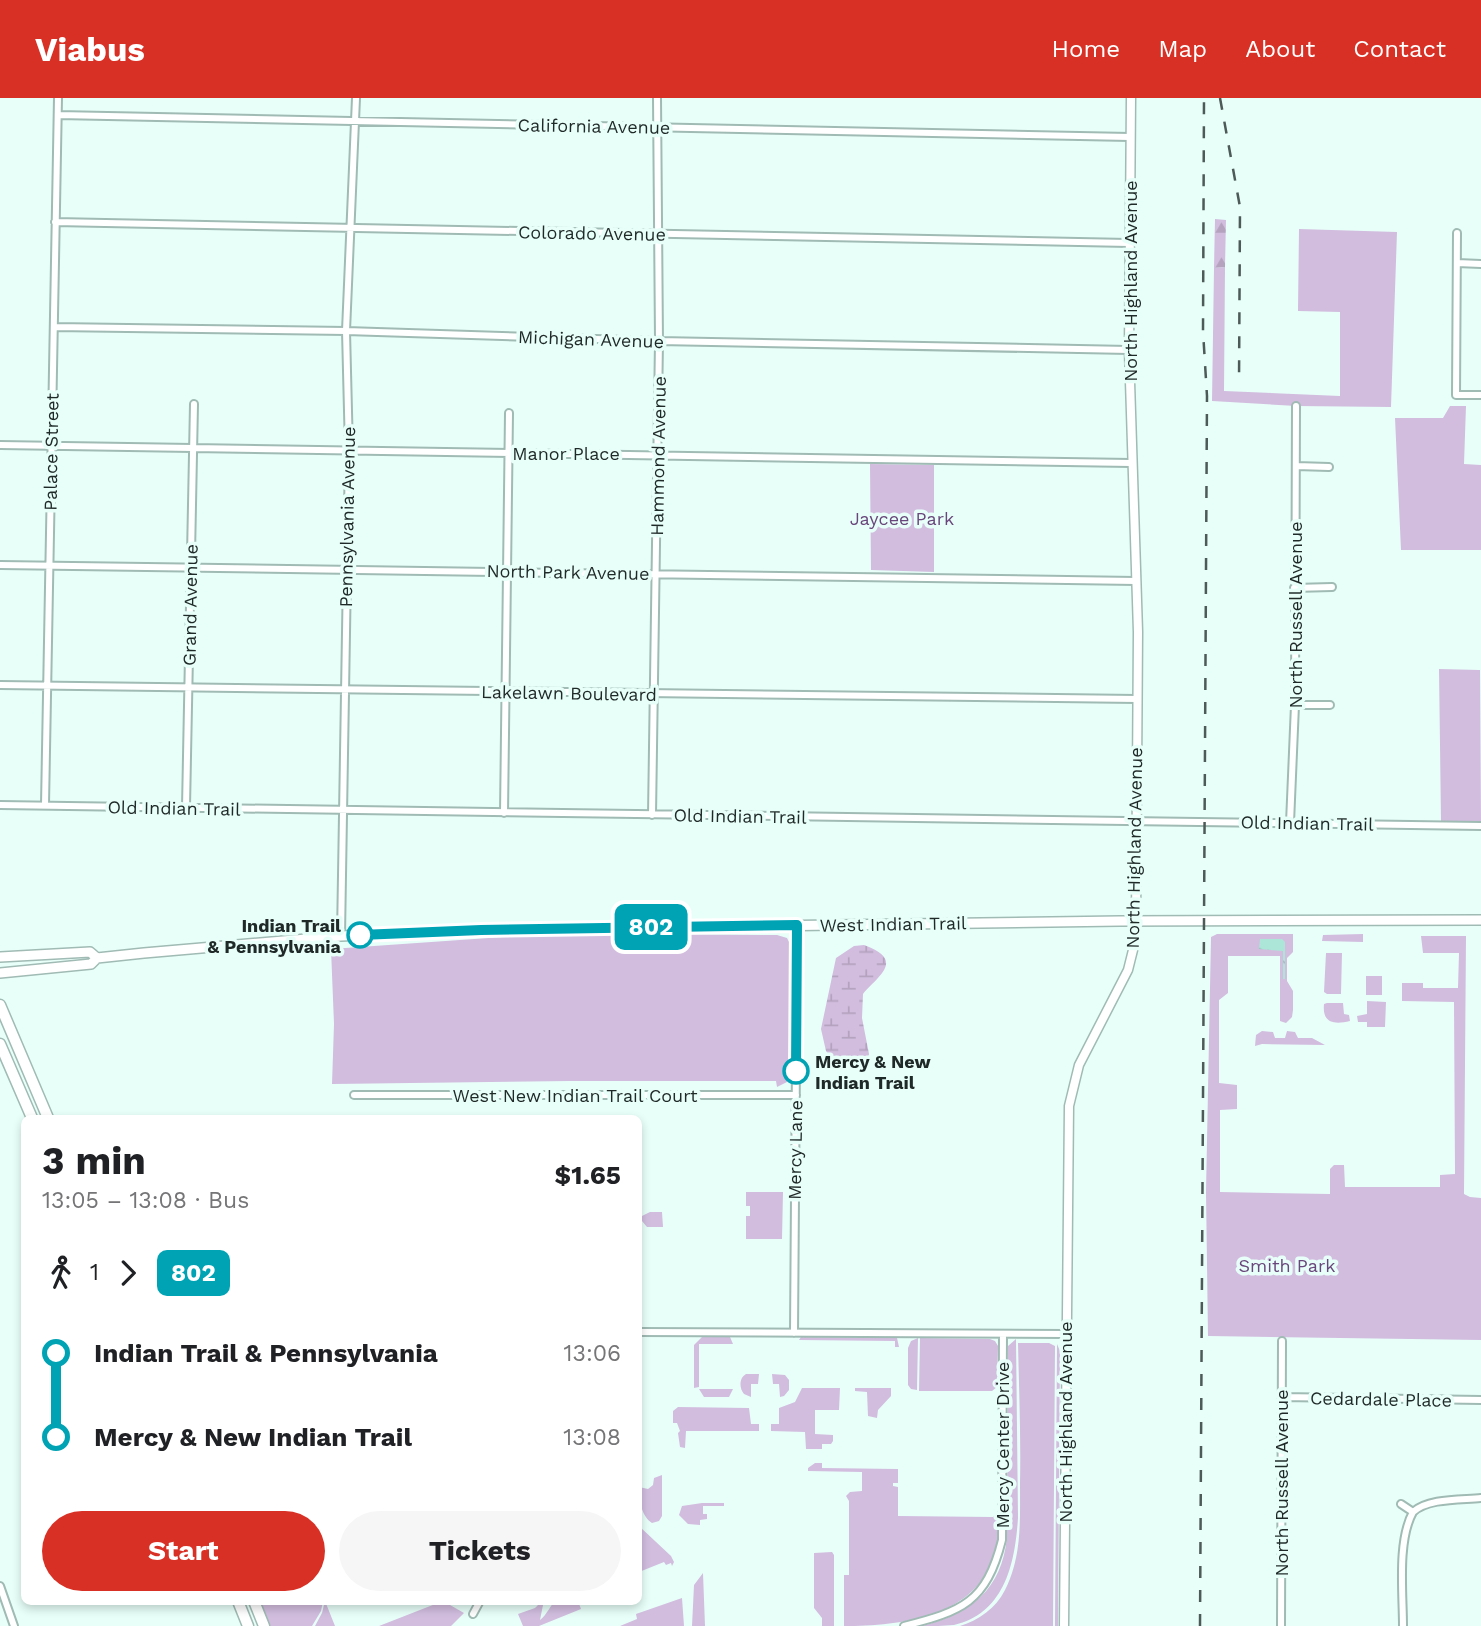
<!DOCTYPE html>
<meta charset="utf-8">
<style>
:root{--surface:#fff;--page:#f6f6f6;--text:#202124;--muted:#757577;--accent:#d93025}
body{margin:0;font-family:"Work Sans",sans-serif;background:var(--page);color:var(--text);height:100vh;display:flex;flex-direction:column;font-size:26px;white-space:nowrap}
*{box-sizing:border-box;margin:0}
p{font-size:23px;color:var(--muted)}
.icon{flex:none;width:38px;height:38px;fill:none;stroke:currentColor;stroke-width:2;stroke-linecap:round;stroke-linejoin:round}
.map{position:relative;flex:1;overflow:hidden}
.drawer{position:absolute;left:21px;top:1017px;width:621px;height:490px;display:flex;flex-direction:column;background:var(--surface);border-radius:10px;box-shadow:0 4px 10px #0003}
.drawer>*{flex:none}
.badge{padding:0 14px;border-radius:10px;font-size:24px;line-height:46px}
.map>.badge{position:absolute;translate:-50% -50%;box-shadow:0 0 0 4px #fff}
.legs{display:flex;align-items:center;gap:10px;height:77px;padding:0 21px;font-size:23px}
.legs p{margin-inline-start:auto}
.overview{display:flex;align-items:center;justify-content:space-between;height:119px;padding:0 21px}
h1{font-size:38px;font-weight:700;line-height:52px}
.cta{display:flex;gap:14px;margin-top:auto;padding:14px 21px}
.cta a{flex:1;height:80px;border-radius:42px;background:var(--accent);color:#fff;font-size:28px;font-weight:700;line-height:80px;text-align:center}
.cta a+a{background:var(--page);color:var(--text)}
ul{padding:0 21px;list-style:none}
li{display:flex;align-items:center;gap:24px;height:84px;font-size:26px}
li i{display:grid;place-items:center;width:10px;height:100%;margin:0 9px;background:currentColor}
li i::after{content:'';width:18px;height:18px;margin:-9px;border:5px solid;border-radius:50%;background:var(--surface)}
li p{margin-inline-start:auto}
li:first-child i{background:linear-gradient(#0000 50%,currentColor 0)}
li:last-child i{background:linear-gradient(currentColor 50%,#0000 0)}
header{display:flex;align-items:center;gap:42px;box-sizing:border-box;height:98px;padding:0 35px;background:var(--accent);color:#fff}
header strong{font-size:33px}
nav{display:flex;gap:38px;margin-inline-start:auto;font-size:24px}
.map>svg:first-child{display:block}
.green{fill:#d2bddf}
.forest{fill:url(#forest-firs)}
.wetland{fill:url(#wetland-marsh)}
.water{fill:url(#water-ripples)}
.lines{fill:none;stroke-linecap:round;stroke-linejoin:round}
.minor-casing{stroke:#a0bbb4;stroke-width:10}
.tertiary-casing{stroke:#a0bbb4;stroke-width:11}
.secondary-casing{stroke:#a0bbb4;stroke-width:12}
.primary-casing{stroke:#a0bbb4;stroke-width:13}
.minor{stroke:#fff;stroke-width:6}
.tertiary{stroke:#fff;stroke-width:8}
.secondary{stroke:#fff;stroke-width:9}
.primary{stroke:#fff;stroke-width:10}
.rail{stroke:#4d5a57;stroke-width:2.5;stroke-dasharray:12 12;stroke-linecap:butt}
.line-1-casing{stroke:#fff;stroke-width:16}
.line-1{stroke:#00a3b4;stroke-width:10}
.stop-1-dot{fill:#fff;stroke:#00a3b4;stroke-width:3.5}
.labels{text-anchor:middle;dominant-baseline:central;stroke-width:7;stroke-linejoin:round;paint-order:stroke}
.street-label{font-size:18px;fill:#1f2927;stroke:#e8fff9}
.park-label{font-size:18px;fill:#69467b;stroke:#e8fff9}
.stop-label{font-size:18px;font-weight:bold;fill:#1f2927;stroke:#e8fff9;text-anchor:end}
</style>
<header>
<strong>Viabus</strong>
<nav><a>Home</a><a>Map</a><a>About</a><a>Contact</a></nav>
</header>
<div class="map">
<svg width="1481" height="1528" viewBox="0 0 1481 1528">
<defs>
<pattern id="forest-firs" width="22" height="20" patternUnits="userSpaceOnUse" patternTransform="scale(1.75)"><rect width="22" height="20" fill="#d2bddf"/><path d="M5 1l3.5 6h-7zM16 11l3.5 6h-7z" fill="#b4a2bf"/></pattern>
<pattern id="wetland-marsh" width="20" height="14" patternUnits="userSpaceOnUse" patternTransform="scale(1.75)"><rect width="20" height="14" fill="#d2bddf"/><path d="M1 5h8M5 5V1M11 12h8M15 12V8" fill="none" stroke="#b4a2bf"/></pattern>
<pattern id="water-ripples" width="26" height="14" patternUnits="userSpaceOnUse" patternTransform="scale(1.75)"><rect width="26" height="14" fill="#abe6d8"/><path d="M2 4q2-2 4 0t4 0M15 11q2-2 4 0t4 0" fill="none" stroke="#93c5b9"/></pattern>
</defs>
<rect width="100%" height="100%" fill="#e8fff9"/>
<path class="green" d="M 1299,131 L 1397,134 L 1391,309 L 1296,308 L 1212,303 L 1214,170 L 1225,169 L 1224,293 L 1340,298 L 1340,214 L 1298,213 Z
M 1450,308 L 1466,308 L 1464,366 L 1481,367 L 1481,452 L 1401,452 L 1395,320 L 1443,320 Z
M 870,366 L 934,367 L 934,474 L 871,472 Z
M 1439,571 L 1480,572 L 1481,723 L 1441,723 Z
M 590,836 L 777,837 L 787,840 L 790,846 L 792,898 L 790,977 L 787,984 L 777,989 L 776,983 L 570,983 L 332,986 L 334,926 L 331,851 L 516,838 Z
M 1217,836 L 1293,836 L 1293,854 L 1287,860 L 1287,883 L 1293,893 L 1293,912 L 1292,919 L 1286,925 L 1280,923 L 1280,858 L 1228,858 L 1228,895 L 1219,902 L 1219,985 L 1237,987 L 1237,1011 L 1220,1012 L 1220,1094 L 1330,1096 L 1330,1071 L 1334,1067 L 1344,1067 L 1345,1089 L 1440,1089 L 1440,1077 L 1455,1076 L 1454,904 L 1402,903 L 1402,885 L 1423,885 L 1423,890 L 1458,890 L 1459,855 L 1423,855 L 1421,838 L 1466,838 L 1464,1096 L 1470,1099 L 1481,1100 L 1481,1242 L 1208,1238 L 1206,1094 L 1211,839 Z
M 1363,836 L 1363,844 L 1322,843 L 1323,837 Z
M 1326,855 L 1342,855 L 1341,896 L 1327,896 L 1324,894 Z
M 1366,878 L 1382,878 L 1382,897 L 1366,897 Z
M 1367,903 L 1386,904 L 1385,929 L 1367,929 L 1367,924 L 1358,924 L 1357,918 L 1367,916 Z
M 1327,905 L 1343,905 L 1344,916 L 1349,917 L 1350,923 C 1334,927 1322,925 1324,906 Z
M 1262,933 L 1273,934 L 1275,940 L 1285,940 L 1287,933 L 1295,934 L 1298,940 L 1312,940 L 1325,947 L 1262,946 L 1255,948 L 1256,937 Z
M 746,1094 L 783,1094 L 782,1141 L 746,1141 L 746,1118 L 750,1118 L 750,1108 L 746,1108 Z
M 650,1114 L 662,1114 L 663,1129 L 647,1129 L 642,1123 L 642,1118 Z
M 702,1239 L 730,1239 L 733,1246 L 699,1246 L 699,1289 L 694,1290 L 694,1247 Z
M 801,1239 L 897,1240 L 899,1249 L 895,1249 L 895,1243 L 799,1242 Z
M 918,1240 L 917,1292 L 911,1291 L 908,1287 L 908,1250 L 911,1243 Z
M 920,1240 L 990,1241 L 995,1243 L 998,1248 L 997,1289 L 992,1293 L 919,1293 Z
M 1016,1241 L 1018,1420 C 1015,1465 1005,1515 954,1527 C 944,1528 932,1528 922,1528 C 971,1516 1002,1491 1007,1439 L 1008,1248 Z
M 1018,1245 L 1049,1245 L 1055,1248 L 1053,1528 L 960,1528 C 979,1522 996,1510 1005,1492 C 1022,1459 1020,1422 1020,1386 C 1021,1339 1019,1292 1018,1245 Z
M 1057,1246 L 1060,1253 L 1058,1528 L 1055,1528 Z
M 746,1276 L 759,1276 L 758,1286 L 751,1286 L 751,1299 L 744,1296 C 739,1290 739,1280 746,1276 Z
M 772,1276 L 785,1277 L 789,1282 L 789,1292 L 784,1298 L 780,1299 L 779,1286 L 773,1286 Z
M 802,1290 L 840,1290 L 839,1312 L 815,1312 L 815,1336 L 833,1337 L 833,1343 L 831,1346 L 822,1346 L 822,1351 L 806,1351 L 805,1334 L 771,1333 L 771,1326 L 779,1326 L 779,1310 L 795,1304 Z
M 855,1290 L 891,1290 L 891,1298 L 878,1312 L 877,1320 L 868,1318 L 867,1294 L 855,1293 Z
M 699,1291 L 733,1291 L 729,1299 L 704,1299 Z
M 678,1309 L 749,1310 L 751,1326 L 759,1326 L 759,1333 L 686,1333 L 685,1350 L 680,1349 L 678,1335 L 680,1333 L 677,1325 L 673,1325 L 673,1313 Z
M 815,1365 L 822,1365 L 822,1370 L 898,1371 L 898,1385 L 893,1385 L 893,1388 L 898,1389 L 898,1418 L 993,1419 L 996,1416 C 1001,1426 998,1442 995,1453 C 979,1519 901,1528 844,1528 L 844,1477 L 849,1477 L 849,1403 L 846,1398 L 850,1394 L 862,1393 L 862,1374 L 808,1373 L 808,1370 Z
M 662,1377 L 662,1418 L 659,1423 L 652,1425 C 641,1418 639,1401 639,1389 L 648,1391 L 653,1387 L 654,1380 Z
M 702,1405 L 724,1405 L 724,1408 L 703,1408 L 703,1416 L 707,1416 L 707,1421 L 700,1422 L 700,1427 L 688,1426 L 679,1417 L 682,1408 Z
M 639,1428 L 671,1458 L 674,1464 L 672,1468 L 671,1465 L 666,1467 L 664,1464 L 639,1474 Z
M 832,1454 L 834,1457 L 834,1528 L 822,1528 L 822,1520 L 814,1510 L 814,1455 Z
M 703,1475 L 705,1528 L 692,1528 L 694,1487 Z
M 682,1500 L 684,1528 L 620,1528 L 637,1521 L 636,1516 Z
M 258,1503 L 323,1503 L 321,1513 L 312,1528 L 268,1528 Z
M 325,1503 L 335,1528 L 315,1528 L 322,1515 Z
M 443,1503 L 464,1515 L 451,1528 L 379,1528 Z
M 542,1503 L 551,1505 L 543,1507 L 540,1522 C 545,1518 547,1514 551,1508 C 556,1501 569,1503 578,1503 L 581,1511 L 539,1528 L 523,1528 L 518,1516 L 535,1510 Z"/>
<path class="forest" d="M 1215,121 L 1226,122 L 1225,169 L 1214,170 Z"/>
<path class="wetland" d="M 864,847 C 906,862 878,878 863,896 L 862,920 L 869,956 L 867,965 L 850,972 L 839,971 L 826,953 L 821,931 L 836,860 L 854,848 Z"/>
<path class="water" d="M 1260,841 L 1282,841 L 1285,844 L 1285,881 L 1283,881 L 1283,853 L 1259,851 Z"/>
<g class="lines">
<g class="minor-casing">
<path id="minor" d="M 58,17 L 1130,39
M 55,124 L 1129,145
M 1457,135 L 1456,297 L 1481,297
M 1457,165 L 1481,166
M 54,229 L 346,233 L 659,243 L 1129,252
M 0,347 L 1131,365
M 1296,368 L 1329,369
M 0,467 L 1136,483
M 1294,490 L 1332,489
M 0,587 L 1137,601
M 1295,607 L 1330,607
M 0,707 L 1481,728
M 45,707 L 58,0
M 186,709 L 194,306
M 504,715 L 509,315
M 652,717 L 659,243 L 657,0
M 1290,725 L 1295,607 L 1296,308
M 341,838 L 349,353 L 346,233 L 356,0
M 354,997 L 796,997
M 639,1234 L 1066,1236
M 794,1235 L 797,827
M 1282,1299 L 1481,1302
M 1401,1406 L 1413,1414 C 1428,1400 1461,1402 1481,1400
M 0,1488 L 14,1528
M 473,1516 L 480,1503
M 904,1528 C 962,1513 986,1505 1002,1442 L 1003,1236
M 1281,1528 L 1282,1243
M 1403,1528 C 1403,1495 1397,1443 1413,1414"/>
</g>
<g class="tertiary-casing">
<path id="tertiary" d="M 1064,1528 L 1069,1008 L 1079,967 L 1128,872 L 1133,852 L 1136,824 L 1138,534 L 1129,252 L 1131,0"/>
</g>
<g class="secondary-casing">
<path id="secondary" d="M 0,859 L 90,854 L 97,860
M 0,875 L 91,866 L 97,860 L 144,855 L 341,838 L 481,832 L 1120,823 L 1481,822"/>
</g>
<g class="primary-casing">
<path id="primary" d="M 0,907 L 48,1020
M 0,946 L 32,1020
M 238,1503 L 248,1528
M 254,1503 L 264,1528"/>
</g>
<use href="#minor" class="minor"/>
<use href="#tertiary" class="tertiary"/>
<use href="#secondary" class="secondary"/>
<use href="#primary" class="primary"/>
<path class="rail" d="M 1220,0 L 1240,109 L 1239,286
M 1200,1528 L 1207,298 L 1203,233 L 1204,0"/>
</g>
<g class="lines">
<g class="line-1-casing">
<path id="line-1" d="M 360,837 L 481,832 L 797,827 L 796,973"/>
</g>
<use href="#line-1" class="line-1"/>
</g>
<g class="stop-1-dot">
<circle cx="360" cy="837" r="12"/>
<circle cx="796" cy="973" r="12"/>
</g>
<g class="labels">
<g class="street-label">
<text transform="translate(594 28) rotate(1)">California Avenue</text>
<text transform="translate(592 135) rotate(1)">Colorado Avenue</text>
<text transform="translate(1130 183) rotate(-90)">North Highland Avenue</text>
<text transform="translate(591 241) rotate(2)">Michigan Avenue</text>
<text transform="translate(51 354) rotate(-89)">Palace Street</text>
<text x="566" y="355">Manor Place</text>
<text transform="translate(658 358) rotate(-89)">Hammond Avenue</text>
<text transform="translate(347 419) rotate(-89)">Pennsylvania Avenue</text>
<text transform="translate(568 474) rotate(1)">North Park Avenue</text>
<text transform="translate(190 507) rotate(-89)">Grand Avenue</text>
<text transform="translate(1295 517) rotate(-90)">North Russell Avenue</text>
<text transform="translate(569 595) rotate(1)">Lakelawn Boulevard</text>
<text transform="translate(174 710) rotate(1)">Old Indian Trail</text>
<text transform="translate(740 718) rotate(1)">Old Indian Trail</text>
<text transform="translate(1307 725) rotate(1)">Old Indian Trail</text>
<text transform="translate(1134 750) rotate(-89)">North Highland Avenue</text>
<text transform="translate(893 826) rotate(-1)">West Indian Trail</text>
<text x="575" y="997">West New Indian Trail Court</text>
<text transform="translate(795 1052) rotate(-89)">Mercy Lane</text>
<text transform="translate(1381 1301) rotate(1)">Cedardale Place</text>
<text transform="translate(1065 1324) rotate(-90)">North Highland Avenue</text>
<text transform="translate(1002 1347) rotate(-90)">Mercy Center Drive</text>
<text transform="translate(1281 1385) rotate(-90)">North Russell Avenue</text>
</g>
<g class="park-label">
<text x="902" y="420">Jaycee Park</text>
<text x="1287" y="1167">Smith Park</text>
</g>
<g class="stop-label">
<text x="341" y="827">Indian Trail<tspan x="341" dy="21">&amp; Pennsylvania</tspan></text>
<text x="815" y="963" text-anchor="start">Mercy &amp; New<tspan x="815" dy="21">Indian Trail</tspan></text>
</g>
</g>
</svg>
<b class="badge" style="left:651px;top:829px;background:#00a3b4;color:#fff">802</b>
<section class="drawer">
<div class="overview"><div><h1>3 min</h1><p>13:05 – 13:08 · Bus</p></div><b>$1.65</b></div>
<div class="legs"><svg class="icon" aria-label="walk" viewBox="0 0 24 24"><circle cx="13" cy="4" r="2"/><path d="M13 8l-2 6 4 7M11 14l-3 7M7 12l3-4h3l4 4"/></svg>1<svg class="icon" aria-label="forward" viewBox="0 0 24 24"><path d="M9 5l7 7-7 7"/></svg><b class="badge" style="background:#00a3b4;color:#fff">802</b></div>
<ul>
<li><i style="color:#00a3b4"></i><b>Indian Trail &amp; Pennsylvania</b><p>13:06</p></li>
<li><i style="color:#00a3b4"></i><b>Mercy &amp; New Indian Trail</b><p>13:08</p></li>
</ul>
<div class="cta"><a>Start</a><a>Tickets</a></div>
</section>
</div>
